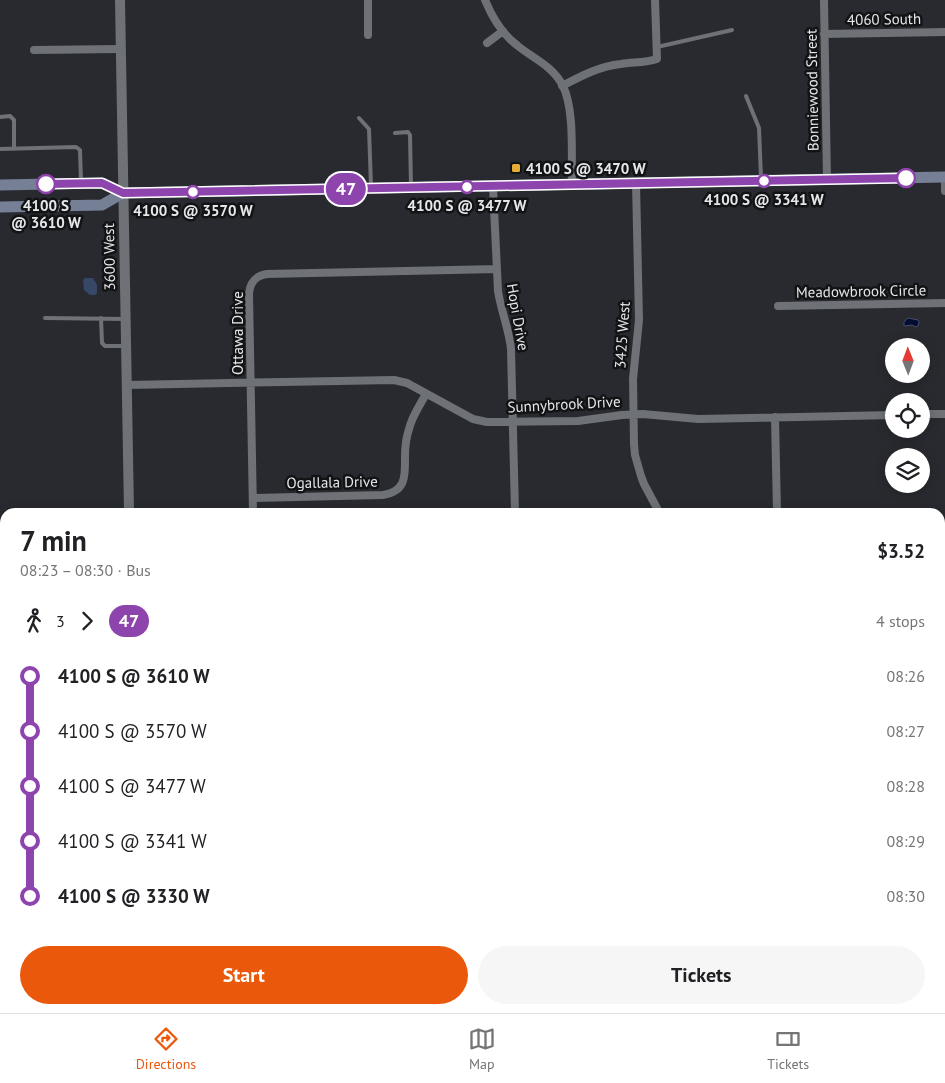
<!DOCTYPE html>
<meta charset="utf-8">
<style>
:root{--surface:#fff;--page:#f6f6f6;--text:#202124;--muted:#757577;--line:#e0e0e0;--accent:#ea580c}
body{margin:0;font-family:"PT Sans",sans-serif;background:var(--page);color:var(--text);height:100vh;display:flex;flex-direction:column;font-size:19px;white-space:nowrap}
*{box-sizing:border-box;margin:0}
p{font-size:16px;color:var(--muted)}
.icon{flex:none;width:28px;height:28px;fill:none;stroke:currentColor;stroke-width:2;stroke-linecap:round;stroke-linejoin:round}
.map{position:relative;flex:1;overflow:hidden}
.drawer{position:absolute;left:0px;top:508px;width:945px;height:506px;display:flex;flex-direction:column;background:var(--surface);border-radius:15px 15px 0 0;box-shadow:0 2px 12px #0003}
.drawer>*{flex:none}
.badge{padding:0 10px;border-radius:16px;font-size:18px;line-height:32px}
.needle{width:32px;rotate:359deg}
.tools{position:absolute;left:885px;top:338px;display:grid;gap:10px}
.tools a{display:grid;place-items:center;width:45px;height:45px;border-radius:50%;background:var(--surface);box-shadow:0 2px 12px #0003;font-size:25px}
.map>.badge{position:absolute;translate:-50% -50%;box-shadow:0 0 0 2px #fff}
.legs{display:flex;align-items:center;gap:8px;height:55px;padding:0 20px;font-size:16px}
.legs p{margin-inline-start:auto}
.summary{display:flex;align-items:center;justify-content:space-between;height:85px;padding:0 20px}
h1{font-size:28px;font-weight:700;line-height:38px}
.button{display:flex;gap:10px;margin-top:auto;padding:10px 20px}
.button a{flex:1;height:58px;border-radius:30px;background:var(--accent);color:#fff;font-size:20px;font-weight:700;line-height:58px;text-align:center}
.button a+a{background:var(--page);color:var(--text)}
ul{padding:0 20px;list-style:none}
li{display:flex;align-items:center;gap:18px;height:55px;font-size:19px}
li i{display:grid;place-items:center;width:8px;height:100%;margin:0 6px;background:currentColor}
li i::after{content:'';width:12px;height:12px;margin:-6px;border:4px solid;border-radius:50%;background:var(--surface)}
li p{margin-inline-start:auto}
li:first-child i{background:linear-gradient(#0000 50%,currentColor 0)}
li:last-child i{background:linear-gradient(currentColor 50%,#0000 0)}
.dock{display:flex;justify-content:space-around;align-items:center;height:70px;border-top:1px solid var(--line);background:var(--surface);font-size:14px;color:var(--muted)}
.dock a{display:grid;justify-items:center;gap:2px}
.dock .current{color:var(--accent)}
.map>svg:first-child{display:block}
.green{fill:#374867}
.water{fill:#020e31;stroke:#464f68}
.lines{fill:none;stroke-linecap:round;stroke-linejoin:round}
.service{stroke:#6e7176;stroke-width:4}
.minor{stroke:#6e7176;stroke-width:8}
.tertiary{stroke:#6e7176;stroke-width:10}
.secondary{stroke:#758096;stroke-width:11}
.line-1-casing{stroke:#fff;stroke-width:11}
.line-1{stroke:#8e44ad;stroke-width:8}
.poi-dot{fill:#e4ae35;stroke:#121315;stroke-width:2}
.stop-1-dot{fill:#fff;stroke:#8e44ad;stroke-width:2.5}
.labels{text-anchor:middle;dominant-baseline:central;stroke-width:5;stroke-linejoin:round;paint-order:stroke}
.street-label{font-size:15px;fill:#e6e7ea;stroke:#121315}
.poi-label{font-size:15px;font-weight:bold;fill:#e6e7ea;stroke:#121315;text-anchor:start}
.stop-label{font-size:15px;font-weight:bold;fill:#e6e7ea;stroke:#121315}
</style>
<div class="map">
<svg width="945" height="1013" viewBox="0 0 945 1013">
<rect width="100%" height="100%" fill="#282a2f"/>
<path class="green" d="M 85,278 L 93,278 L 97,285 L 97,293 L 95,295 L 90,295 L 84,290 L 83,280 Z"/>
<path class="water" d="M 908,318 L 918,320 L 919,322 L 918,326 L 916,327 L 912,325 L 904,326 L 904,322 Z"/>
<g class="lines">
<path class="service" d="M 657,47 L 732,30
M 746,96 L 759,128 L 761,178
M 0,117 L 10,116 L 14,120 L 14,149
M 359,118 L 369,129 L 371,186
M 395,133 L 408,132 L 410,135 L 411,187
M 0,149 L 76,147 L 80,150 L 81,181
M 45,318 L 125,319
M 101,318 L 102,343 L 105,346 L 124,346
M 2,638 L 5,638"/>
<path class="minor" d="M 368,0 L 368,35
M 485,0 C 492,17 503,35 518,46 C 534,59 553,66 563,86 C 575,111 571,157 572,185
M 824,0 L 827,180
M 824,34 L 945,32
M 487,43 L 503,31
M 34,50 L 120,49
M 562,86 C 581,76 600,66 621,64 C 633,62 645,63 657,59 L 655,0
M 945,177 L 945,191
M 636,183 L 639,320 L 633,379 L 634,444 L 635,455 L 641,476 L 644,484 L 659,512
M 493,187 L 498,291 C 501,311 509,329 511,349 L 515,512
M 778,306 L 945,303
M 126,385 L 394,380 L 407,383 L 473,419 L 487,422 L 578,421 L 622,415 L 643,414 L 698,419 L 894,415
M 921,414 L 945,414
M 775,417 L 777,512
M 253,498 L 383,495 C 407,491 405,475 405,456 C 405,447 406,438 409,429 C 412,416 420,405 426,394
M 253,512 L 249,294 C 250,282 255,276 267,274 L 497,269
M 940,544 L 945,544
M 0,557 L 5,557
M 940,680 L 945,680
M 0,726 L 5,725
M 940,837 L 945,837
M 940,965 L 945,965
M 656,1009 L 656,1013
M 792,1009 L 792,1013
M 920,1009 L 920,1013
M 28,1013 L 29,1009"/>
<path class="tertiary" d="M 120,0 L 129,512
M 139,1009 L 139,1013"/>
<path class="secondary" d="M 0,185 L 102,183 L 123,193 L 945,177
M 0,207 L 102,205 L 123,193"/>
</g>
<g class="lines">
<g class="line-1-casing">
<path id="line-1" d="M 46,184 L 102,183 L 123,193 L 906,178"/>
</g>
<use href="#line-1" class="line-1"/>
</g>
<rect class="poi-dot" x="511" y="163" width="10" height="10" rx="2.5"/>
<g class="stop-1-dot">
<circle cx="906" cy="178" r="9"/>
<circle cx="764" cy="181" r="6"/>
<circle cx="46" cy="184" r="9"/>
<circle cx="467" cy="187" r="6"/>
<circle cx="193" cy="192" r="6"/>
</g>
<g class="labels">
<g class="street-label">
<text transform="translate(884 19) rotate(-1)">4060 South</text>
<text transform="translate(812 90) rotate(-91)">Bonniewood Street</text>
<text transform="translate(109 257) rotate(-91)">3600 West</text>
<text transform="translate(861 291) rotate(-1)">Meadowbrook Circle</text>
<text transform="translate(518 317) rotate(80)">Hopi Drive</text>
<text transform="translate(237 333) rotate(-90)">Ottawa Drive</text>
<text transform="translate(622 335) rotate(-86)">3425 West</text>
<text transform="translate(564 404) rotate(-3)">Sunnybrook Drive</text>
<text transform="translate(332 482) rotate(-1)">Ogallala Drive</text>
</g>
<g class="poi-label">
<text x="526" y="168">4100 S @ 3470 W</text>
</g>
<g class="stop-label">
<text x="764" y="199">4100 S @ 3341 W</text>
<text x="46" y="205">4100 S<tspan x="46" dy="17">@ 3610 W</tspan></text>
<text x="467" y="205">4100 S @ 3477 W</text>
<text x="193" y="210">4100 S @ 3570 W</text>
</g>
</g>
</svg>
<div class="tools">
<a><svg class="needle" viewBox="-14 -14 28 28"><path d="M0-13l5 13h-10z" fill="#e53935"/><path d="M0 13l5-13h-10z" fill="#757577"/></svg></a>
<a><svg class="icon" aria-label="locate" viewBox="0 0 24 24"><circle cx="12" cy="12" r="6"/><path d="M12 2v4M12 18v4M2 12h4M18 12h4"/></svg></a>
<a><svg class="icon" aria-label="layers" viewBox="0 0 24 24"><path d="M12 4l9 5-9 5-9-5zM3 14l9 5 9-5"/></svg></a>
</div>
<b class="badge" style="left:346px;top:189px;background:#8e44ad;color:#fff">47</b>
<section class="drawer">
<div class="summary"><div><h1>7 min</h1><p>08:23 – 08:30 · Bus</p></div><b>$3.52</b></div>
<div class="legs"><svg class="icon" aria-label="walk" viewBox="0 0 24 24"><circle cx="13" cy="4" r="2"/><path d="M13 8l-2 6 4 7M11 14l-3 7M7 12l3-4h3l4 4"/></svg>3<svg class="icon" aria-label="forward" viewBox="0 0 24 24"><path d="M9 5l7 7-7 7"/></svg><b class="badge" style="background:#8e44ad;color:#fff">47</b><p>4 stops</p></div>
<ul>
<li><i style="color:#8e44ad"></i><b>4100 S @ 3610 W</b><p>08:26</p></li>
<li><i style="color:#8e44ad"></i><span>4100 S @ 3570 W</span><p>08:27</p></li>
<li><i style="color:#8e44ad"></i><span>4100 S @ 3477 W</span><p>08:28</p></li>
<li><i style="color:#8e44ad"></i><span>4100 S @ 3341 W</span><p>08:29</p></li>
<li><i style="color:#8e44ad"></i><b>4100 S @ 3330 W</b><p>08:30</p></li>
</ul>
<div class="button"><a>Start</a><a>Tickets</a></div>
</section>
</div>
<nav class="dock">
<a class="current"><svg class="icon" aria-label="directions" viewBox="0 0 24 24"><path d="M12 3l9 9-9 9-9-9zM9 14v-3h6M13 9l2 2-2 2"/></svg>Directions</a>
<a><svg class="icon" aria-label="map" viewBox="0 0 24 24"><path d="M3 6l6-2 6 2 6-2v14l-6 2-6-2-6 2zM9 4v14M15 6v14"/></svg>Map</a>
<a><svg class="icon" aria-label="tickets" viewBox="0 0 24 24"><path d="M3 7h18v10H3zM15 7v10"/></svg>Tickets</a>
</nav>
